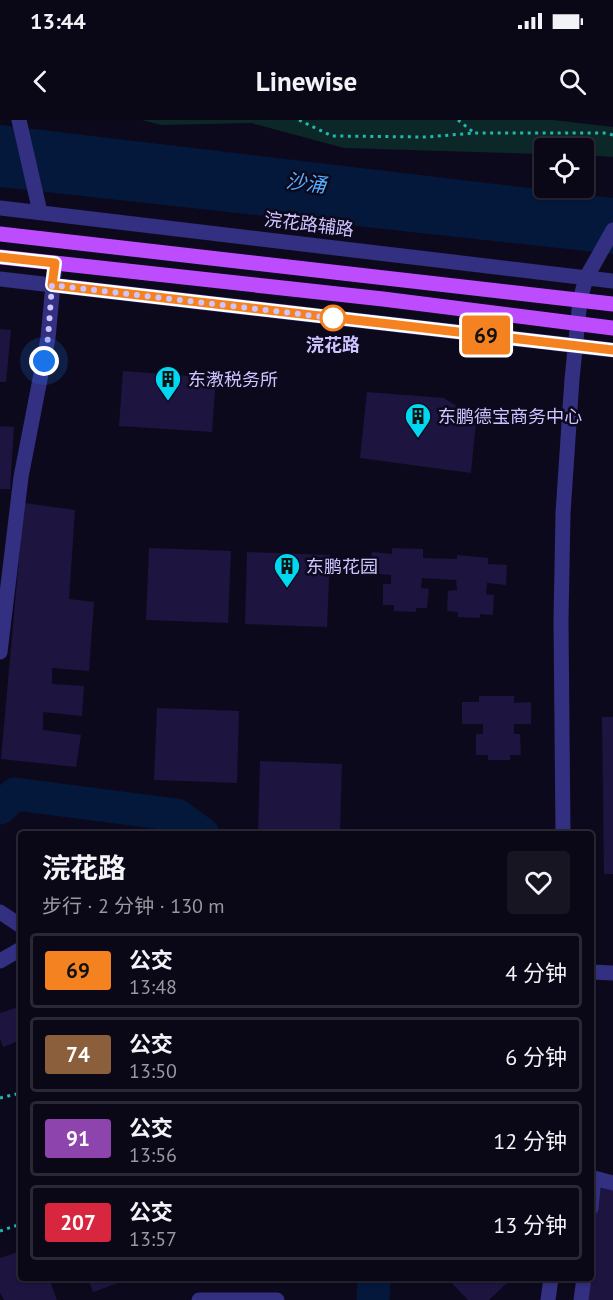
<!DOCTYPE html>
<html lang="zh">
<meta charset="utf-8">
<style>
:root{--surface:#0a0716;--page:#181523;--text:#f1f3f6;--muted:#9999a1;--line:#2a2835}
body{margin:0;font-family:"PT Sans","Noto Sans SC",sans-serif;background:var(--page);color:var(--text);height:100vh;display:flex;flex-direction:column;font-size:22px;white-space:nowrap}
*{box-sizing:border-box;margin:0}
p{font-size:20px;color:var(--muted)}
.icon{flex:none;width:33px;height:33px;fill:none;stroke:currentColor;stroke-width:2;stroke-linecap:round;stroke-linejoin:round}
.map{position:relative;flex:1;overflow:hidden}
.details{position:absolute;left:18px;top:711px;width:576px;height:450px;display:flex;flex-direction:column;background:var(--surface);border-radius:6px;box-shadow:0 2px 4px #0004,0 0 0 2px var(--line)}
.details>*{flex:none}
.badge{padding:0 12px;border-radius:4px;font-size:21px;line-height:39px}
.tools{position:absolute;left:534px;top:18px;display:grid;gap:12px}
.tools a{display:grid;place-items:center;width:60px;height:60px;border-radius:6px;background:var(--surface);box-shadow:0 2px 4px #0004,0 0 0 2px var(--line);font-size:30px}
.you{position:absolute;width:30px;height:30px;margin:-15px;border:4px solid #fff;border-radius:50%;background:#1a73e8;box-shadow:0 0 0 9px #1a73e833}
.map>.badge{position:absolute;translate:-50% -50%;box-shadow:0 0 0 3px #fff}
.round{display:grid;place-items:center;flex:none;width:63px;height:63px;border-radius:6px;background:var(--page)}
.overview{display:flex;align-items:center;justify-content:space-between;height:102px;padding:0 24px}
h1{font-size:28px;font-weight:700;line-height:45px}
ul{padding:0;list-style:none}
li{display:flex;align-items:center;gap:18px;height:75px;margin:0 12px 9px;padding:0 12px;border:3px solid var(--line);border-radius:6px}
li div{flex:1}
li b{display:block;font-size:22px}
li em{font-style:normal}
li .badge{min-width:66px;font-weight:700;text-align:center}
.status{display:flex;justify-content:space-between;align-items:center;height:42px;padding:0 30px;background:var(--surface);direction:ltr}
.status svg{height:16px;fill:currentColor}
header{display:flex;justify-content:space-between;align-items:center;height:78px;padding:0 24px;background:var(--surface);font-size:27px;font-weight:700}
.map>svg:first-child{display:block}
.green{fill:#0c2727}
.water{fill:#04183b}
.lines{fill:none;stroke-linecap:round;stroke-linejoin:round}
.river{stroke:#04183b;stroke-width:33}
.building{fill:#1d1440}
.path{stroke:#20b8af;stroke-width:3;stroke-dasharray:3 4.5;stroke-linecap:butt}
.minor{stroke:#332f81;stroke-width:15}
.major{stroke:#bd4cff;stroke-width:15}
.line-casing{stroke:#fff;stroke-width:14}
.line{stroke:#f58220;stroke-width:9}
.walk{stroke:#ccc5ff;stroke-width:6;stroke-dasharray:0 10.8}
.stop-dot{fill:#fff;stroke:#f58220;stroke-width:3}
.labels{text-anchor:middle;dominant-baseline:central;stroke-width:5;stroke-linejoin:round;paint-order:stroke}
.street-label{font-size:18px;fill:#ccc5ff;stroke:#0d091d}
.stop-label{font-size:18px;font-weight:bold;fill:#ccc5ff;stroke:#0d091d}
.poi-label{font-size:18px;fill:#ccc5ff;stroke:#0d091d;text-anchor:start}
.water-label{font-size:20px;font-style:italic;fill:#53afff;stroke:#0d091d}
</style>
<div class="status"><b>13:44</b><svg viewBox="0 0 49 12"><path d="M0 12V9h3v3zM5 12V6h3v6zM10 12V3h3v9zM15 12V0h3v12zM26 1h20v11H26zM47 4h2v5h-2z"/></svg></div>
<header><svg class="icon" aria-label="back" viewBox="0 0 24 24"><path d="M15 5l-7 7 7 7"/></svg>Linewise<svg class="icon" aria-label="search" viewBox="0 0 24 24"><circle cx="10" cy="10" r="6"/><path d="M15 15l6 6"/></svg></header>
<div class="map">
<svg width="613" height="1180" viewBox="0 0 613 1180">
<rect width="100%" height="100%" fill="#0d091d"/>
<path class="green" d="M 142,0 L 553,0 L 613,7 L 613,37 L 584,35 L 584,28 L 544,28 L 544,34 L 344,28 L 251,3 L 161,5 Z"/>
<path class="water" d="M 0,5 L 613,78 L 613,134 L 0,67 Z"/>
<g class="lines">
<path class="river" d="M 0,688 L 15,674 L 177,695 L 203,714
M 373,1180 L 374,1158"/>
</g>
<path class="building" d="M 0,209 L 11,210 L 6,262 L 0,262 Z
M 123,251 L 216,258 L 212,312 L 119,306 Z
M 367,272 L 444,278 L 466,292 L 476,301 L 471,353 L 360,338 Z
M 0,306 L 14,307 L 10,369 L 0,369 Z
M 24,383 L 75,390 L 69,479 L 94,482 L 89,551 L 52,548 L 52,564 L 84,566 L 82,596 L 43,592 L 43,610 L 81,615 L 76,647 L 1,639 Z
M 149,428 L 231,431 L 228,503 L 146,500 Z
M 392,428 L 423,429 L 423,438 L 457,439 L 457,435 L 488,438 L 488,444 L 507,445 L 506,465 L 487,463 L 486,474 L 494,475 L 493,495 L 480,494 L 480,498 L 458,497 L 458,492 L 447,491 L 448,471 L 457,470 L 456,460 L 422,458 L 421,468 L 429,469 L 427,488 L 416,488 L 416,492 L 394,491 L 394,485 L 383,485 L 383,464 L 391,464 L 391,455 L 370,453 L 372,432 L 392,434 Z
M 247,432 L 330,435 L 327,507 L 245,504 Z
M 479,576 L 514,576 L 514,583 L 531,582 L 531,604 L 514,604 L 514,614 L 520,614 L 521,635 L 510,635 L 510,640 L 488,640 L 488,635 L 476,635 L 476,614 L 483,614 L 483,604 L 462,604 L 462,582 L 479,582 Z
M 157,588 L 239,591 L 237,663 L 154,660 Z
M 602,597 L 613,597 L 613,754 L 604,754 Z
M 260,641 L 342,644 L 340,714 L 258,714 Z
M 21,886 L 21,930 L 18,921 L 3,927 L 0,919 L 0,893 Z
M 594,1058 L 613,1063 L 613,1180 L 581,1180 L 591,1158 L 591,1088 Z
M 21,1131 L 21,1158 L 49,1158 L 57,1180 L 4,1180 L 0,1173 L 0,1138 Z
M 88,1158 L 132,1158 L 93,1172 Z
M 447,1158 L 512,1158 L 489,1180 L 468,1180 Z"/>
<g class="lines">
<path class="path" d="M 299,0 L 332,16 L 427,17 L 474,13 L 604,13 L 613,15
M 458,0 L 473,12
M 0,978 L 21,973
M 0,1111 L 21,1104"/>
<path class="minor" d="M 19,0 L 40,92
M 0,88 L 613,161
M 0,159 L 613,230
M 0,532 L 21,357 L 48,218 L 55,143
M 563,714 L 561,500 L 563,393 L 572,259 L 580,180 L 586,158 L 613,110
M 0,792 L 21,806
M 0,841 L 21,829
M 591,852 L 613,853
M 591,1088 L 594,1058 L 613,1063
M 199,1180 L 277,1180
M 548,1180 L 551,1158
M 581,1180 L 584,1158"/>
<path class="major" d="M 0,114 L 613,184
M 0,137 L 383,179 L 613,208"/>
</g>
<g class="lines">
<g class="line-casing">
<path id="line" d="M 0,137 L 55,143 L 52,165 L 613,230"/>
</g>
<use href="#line" class="line"/>
<path class="walk" d="M 44,241 L 48,218 L 52,165 L 333,198"/>
</g>
<defs>
<g id="building-pin" transform="scale(1.35)"><path d="M0 17L-7.5 6A9.5 9.5 0 1 1 7.5 6Z" fill="#00d7f0" stroke="#0d091d"/><path d="M-4-6H4V6H1V3H-1V6H-4ZM-2.5-4.3h1.7v1.8h-1.7ZM.8-4.3h1.7v1.8H.8ZM-2.5-1h1.7V.8h-1.7ZM.8-1h1.7V.8H.8Z" fill="#111"/></g>
</defs>
<g fill-rule="evenodd">
<use href="#building-pin" x="168" y="259"/>
<use href="#building-pin" x="418" y="296"/>
<use href="#building-pin" x="287" y="446"/>
</g>
<circle class="stop-dot" cx="333" cy="198" r="12"/>
<g class="labels">
<g class="street-label">
<text transform="translate(309 104) rotate(7)">浣花路辅路</text>
</g>
<g class="stop-label">
<text x="333" y="224">浣花路</text>
</g>
<g class="poi-label">
<text x="188" y="259">东漖税务所</text>
<text x="438" y="296">东鹏德宝商务中心</text>
<text x="306" y="446">东鹏花园</text>
</g>
<g class="water-label">
<text transform="translate(306 63) rotate(7)">沙涌</text>
</g>
</g>
</svg>
<div class="tools">
<a><svg class="icon" aria-label="locate" viewBox="0 0 24 24"><circle cx="12" cy="12" r="6"/><path d="M12 2v4M12 18v4M2 12h4M18 12h4"/></svg></a>
</div>
<div class="you" style="left:44px;top:241px"></div>
<b class="badge" style="left:486px;top:215px;background:#f58220;color:#111">69</b>
<section class="details">
<div class="overview"><div><h1>浣花路</h1><p>步行 · 2 分钟 · 130 m</p></div><a class="round"><svg class="icon" aria-label="heart" viewBox="0 0 24 24"><path d="M12 20l-8-8c-3-5 5-10 8-4 3-6 11-1 8 4z"/></svg></a></div>
<ul>
<li><span class="badge" style="background:#f58220;color:#111">69</span><div><b>公交</b><p>13:48</p></div><em>4 分钟</em></li>
<li><span class="badge" style="background:#8b5e3c;color:#fff">74</span><div><b>公交</b><p>13:50</p></div><em>6 分钟</em></li>
<li><span class="badge" style="background:#8e44ad;color:#fff">91</span><div><b>公交</b><p>13:56</p></div><em>12 分钟</em></li>
<li><span class="badge" style="background:#d7263d;color:#fff">207</span><div><b>公交</b><p>13:57</p></div><em>13 分钟</em></li>
</ul>
</section>
</div>
